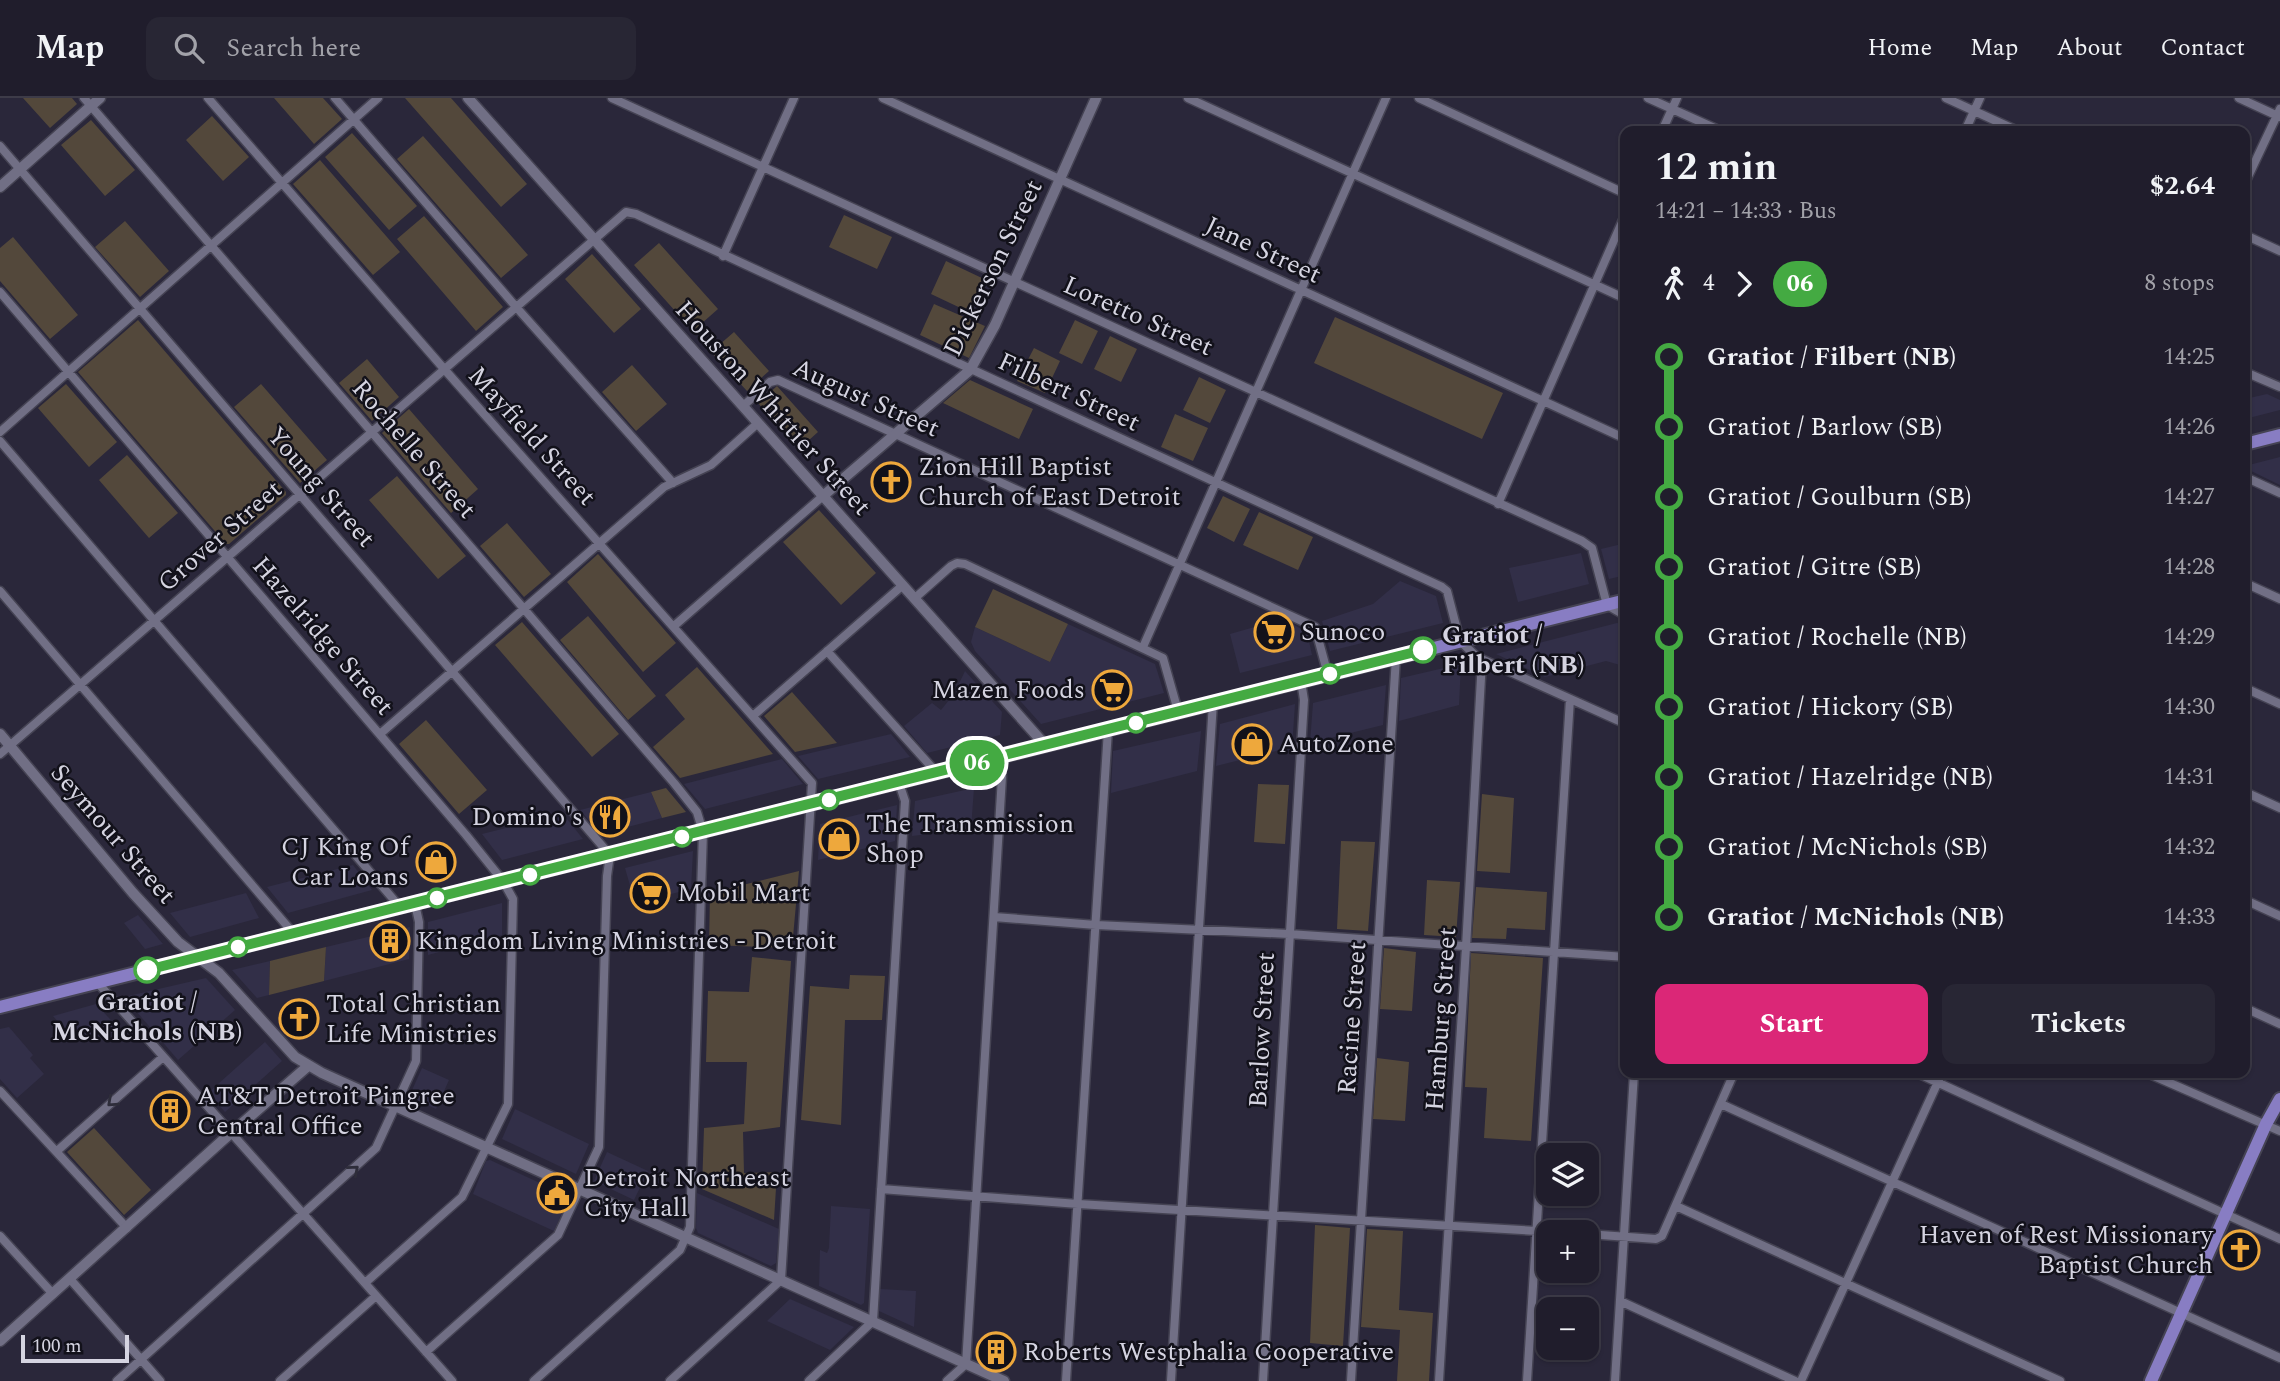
<!DOCTYPE html>
<meta charset="utf-8">
<style>
:root{--surface:#201d2c;--page:#282634;--text:#f1f3f6;--muted:#a2a2a9;--line:#3d3b48;--accent:#db2777}
body{margin:0;font-family:Spectral,serif;background:var(--page);color:var(--text);height:100vh;display:flex;flex-direction:column;font-size:26px;white-space:nowrap}
*{box-sizing:border-box;margin:0}
p{font-size:23px;color:var(--muted)}
.icon{flex:none;width:38px;height:38px;fill:none;stroke:currentColor;stroke-width:2;stroke-linecap:round;stroke-linejoin:round}
.map{position:relative;flex:1;overflow:hidden}
.side{position:absolute;left:1620px;top:28px;width:630px;height:952px;display:flex;flex-direction:column;background:var(--surface);border-radius:14px;box-shadow:0 2px 5px #0004,0 0 0 2px var(--line)}
.side>*{flex:none}
.badge{padding:0 14px;border-radius:23px;font-size:24px;line-height:46px}
.controls{position:absolute;left:1536px;top:1045px;display:grid;gap:14px}
.controls a{display:grid;place-items:center;width:63px;height:63px;border-radius:14px;background:var(--surface);box-shadow:0 2px 5px #0004,0 0 0 2px var(--line);font-size:35px}
.scale{position:absolute;left:21px;bottom:18px;width:108px;box-sizing:border-box;padding-left:7px;border:4px solid #d5d4e1;border-top:0;font-size:19px;line-height:24px;white-space:nowrap;color:#d5d4e1;-webkit-text-stroke:5px #12111a;paint-order:stroke}
.map>.badge{position:absolute;translate:-50% -50%;box-shadow:0 0 0 4px #fff}
.legs{display:flex;align-items:center;gap:10px;height:77px;padding:0 35px;font-size:23px}
.legs p{margin-inline-start:auto}
.overview{display:flex;align-items:center;justify-content:space-between;height:119px;padding:0 35px}
h1{font-size:38px;font-weight:700;line-height:52px}
.primary-button{display:flex;gap:14px;margin-top:auto;padding:14px 35px}
.primary-button a{flex:1;height:80px;border-radius:14px;background:var(--accent);color:#fff;font-size:28px;font-weight:700;line-height:80px;text-align:center}
.primary-button a+a{background:var(--page);color:var(--text)}
ul{padding:0 35px;list-style:none}
li{display:flex;align-items:center;gap:24px;height:70px;font-size:26px}
li i{display:grid;place-items:center;width:10px;height:100%;margin:0 9px;background:currentColor}
li i::after{content:'';width:18px;height:18px;margin:-9px;border:5px solid;border-radius:50%;background:var(--surface)}
li p{margin-inline-start:auto}
li:first-child i{background:linear-gradient(#0000 50%,currentColor 0)}
li:last-child i{background:linear-gradient(currentColor 50%,#0000 0)}
header{display:flex;align-items:center;gap:42px;box-sizing:border-box;height:98px;padding:0 35px;background:var(--surface);border-bottom:2px solid var(--line)}
header strong{font-size:33px}
nav{display:flex;gap:38px;margin-inline-start:auto;font-size:24px}
.search{width:490px;height:63px;background:var(--page);display:flex;align-items:center;gap:18px;box-sizing:border-box;padding:0 24px;border-radius:14px;color:var(--muted);font-size:26px}
.map>svg:first-child{display:block}
.built{fill:#322f48}
.green{fill:#53483b}
.lines{fill:none;stroke-linecap:round;stroke-linejoin:round}
.minor-casing{stroke:#454353;stroke-width:11}
.tertiary-casing{stroke:#454353;stroke-width:13}
.primary-casing{stroke:#454353;stroke-width:16}
.minor{stroke:#716f85;stroke-width:8}
.tertiary{stroke:#716f85;stroke-width:10}
.primary{stroke:#887dc3;stroke-width:12}
.oneway{stroke:#2e2d3a}
.line-1-casing{stroke:#fff;stroke-width:16}
.line-1{stroke:#44aa42;stroke-width:10}
.stop-1-dot{fill:#fff;stroke:#44aa42;stroke-width:3.5}
.labels{text-anchor:middle;dominant-baseline:central;stroke-width:5;stroke-linejoin:round;paint-order:stroke}
.street-label{font-size:26px;fill:#d5d4e1;stroke:#12111a}
.poi-label{font-size:26px;fill:#d5d4e1;stroke:#12111a;text-anchor:start}
.stop-label{font-size:26px;font-weight:bold;fill:#d5d4e1;stroke:#12111a;text-anchor:start}
</style>
<header>
<strong>Map</strong>
<div class="search"><svg class="icon" aria-label="search" viewBox="0 0 24 24"><circle cx="10" cy="10" r="6"/><path d="M15 15l6 6"/></svg>Search here</div>
<nav><a>Home</a><a>Map</a><a>About</a><a>Contact</a></nav>
</header>
<div class="map">
<svg width="2280" height="1283" viewBox="0 0 2280 1283">
<rect width="100%" height="100%" fill="#2a273a"/>
<path class="built" d="M 2267,296 L 2280,302 L 2280,312 L 2245,321 L 2245,301 Z
M 2280,359 L 2280,387 L 2245,370 L 2245,368 Z
M 1626,445 L 1626,477 L 1609,481 L 1601,451 Z
M 1581,455 L 1589,486 L 1518,504 L 1509,470 Z
M 1400,483 L 1436,498 L 1443,525 L 1330,553 L 1322,523 L 1373,506 Z
M 1283,521 L 1307,534 L 1312,557 L 1240,575 L 1230,536 Z
M 1617,525 L 1626,528 L 1626,556 L 1620,567 L 1606,563 L 1545,579 L 1496,556 Z
M 1068,526 L 1155,566 L 1164,595 L 1041,626 L 975,553 L 971,544 L 975,529 L 1050,564 Z
M 1461,566 L 1459,607 L 1399,623 L 1401,580 Z
M 965,573 L 1002,614 L 1000,637 L 927,655 L 904,628 L 932,605 L 941,612 L 954,596 Z
M 1386,587 L 1383,627 L 1310,645 L 1313,605 Z
M 1295,606 L 1292,649 L 1216,668 L 1220,626 Z
M 1201,633 L 1197,673 L 1111,695 L 1113,653 Z
M 891,636 L 910,659 L 818,681 L 798,658 Z
M 782,661 L 803,686 L 705,711 L 684,686 Z
M 974,690 L 971,731 L 912,738 L 915,703 Z
M 651,694 L 662,720 L 601,736 L 580,712 Z
M 897,707 L 895,743 L 818,762 L 820,726 Z
M 563,716 L 583,741 L 502,762 L 482,736 Z
M 693,753 L 691,791 L 635,805 L 625,770 Z
M 353,767 L 372,792 L 288,815 L 267,789 Z
M 246,795 L 259,820 L 190,839 L 170,815 Z
M 502,805 L 502,837 L 428,857 L 428,824 Z
M 138,817 L 163,846 L 145,851 L 124,825 Z
M 410,829 L 409,861 L 324,883 L 326,849 Z
M 270,863 L 269,897 L 257,900 L 232,872 Z
M 206,880 L 235,912 L 178,962 L 124,899 Z
M 96,906 L 121,933 L 109,944 L 102,937 L 75,943 L 53,918 Z
M 9,929 L 33,957 L 30,960 L 44,976 L 17,1000 L 0,981 L 0,931 Z
M 265,944 L 282,963 L 225,1014 L 208,995 Z
M 422,970 L 449,982 L 436,1011 L 409,999 Z
M 515,1011 L 589,1046 L 576,1076 L 502,1041 Z
M 607,1054 L 648,1073 L 634,1102 L 594,1083 Z
M 490,1062 L 566,1097 L 569,1100 L 554,1133 L 473,1096 L 486,1063 Z
M 697,1095 L 779,1131 L 776,1165 L 771,1168 L 698,1135 L 696,1130 Z
M 831,1108 L 870,1111 L 864,1205 L 861,1207 L 819,1188 L 820,1152 L 827,1155 L 829,1150 Z
M 880,1191 L 916,1193 L 914,1229 L 879,1213 Z
M 790,1201 L 854,1229 L 830,1252 L 767,1223 Z"/>
<path class="green" d="M 23,0 L 72,0 L 77,6 L 50,30 Z
M 274,0 L 323,0 L 342,21 L 314,46 Z
M 451,0 L 527,86 L 501,109 L 405,0 Z
M 212,18 L 249,59 L 223,83 L 186,42 Z
M 91,22 L 135,72 L 105,98 L 61,47 Z
M 352,35 L 417,108 L 389,132 L 325,59 Z
M 423,38 L 528,157 L 501,180 L 397,61 Z
M 320,62 L 400,154 L 373,177 L 293,86 Z
M 844,117 L 892,139 L 877,171 L 829,149 Z
M 424,118 L 503,209 L 476,233 L 397,141 Z
M 125,123 L 169,173 L 140,199 L 95,149 Z
M 13,139 L 78,217 L 50,241 L 0,183 L 0,150 Z
M 659,145 L 718,211 L 693,233 L 634,167 Z
M 592,156 L 641,211 L 614,235 L 565,181 Z
M 946,163 L 984,181 L 969,214 L 931,196 Z
M 934,206 L 985,228 L 969,260 L 920,237 Z
M 1335,219 L 1503,295 L 1482,341 L 1314,265 Z
M 138,222 L 286,394 L 286,397 L 229,446 L 226,446 L 78,274 Z
M 1075,222 L 1098,233 L 1082,266 L 1059,255 Z
M 734,234 L 769,273 L 747,293 L 711,254 Z
M 1110,238 L 1137,251 L 1121,284 L 1094,271 Z
M 1034,250 L 1060,263 L 1045,295 L 1017,283 Z
M 367,261 L 399,299 L 372,323 L 339,285 Z
M 632,267 L 667,306 L 636,333 L 602,294 Z
M 1199,279 L 1226,292 L 1210,325 L 1183,312 Z
M 970,282 L 1033,311 L 1019,341 L 943,305 Z
M 66,286 L 117,344 L 89,369 L 38,310 Z
M 261,286 L 327,362 L 300,385 L 234,309 Z
M 777,288 L 818,334 L 799,351 L 758,305 Z
M 409,311 L 478,391 L 451,415 L 382,335 Z
M 1175,316 L 1208,330 L 1193,363 L 1161,349 Z
M 127,357 L 178,415 L 149,440 L 99,382 Z
M 397,378 L 466,458 L 438,481 L 369,402 Z
M 1223,398 L 1250,411 L 1234,444 L 1207,430 Z
M 819,412 L 876,475 L 841,507 L 783,444 Z
M 1259,414 L 1313,439 L 1298,472 L 1243,447 Z
M 507,425 L 551,476 L 524,499 L 480,448 Z
M 598,456 L 676,545 L 643,574 L 567,484 Z
M 993,491 L 1068,526 L 1050,564 L 975,529 Z
M 588,518 L 656,598 L 628,622 L 560,542 Z
M 522,524 L 619,636 L 592,659 L 495,547 Z
M 697,569 L 773,656 L 680,680 L 653,649 L 685,621 L 665,597 Z
M 792,594 L 837,645 L 795,654 L 764,618 Z
M 426,622 L 487,692 L 459,716 L 399,646 Z
M 1258,686 L 1289,687 L 1285,746 L 1254,744 Z
M 666,690 L 686,714 L 662,720 L 651,694 Z
M 1482,696 L 1514,700 L 1510,775 L 1477,773 Z
M 1341,743 L 1375,744 L 1368,833 L 1337,831 Z
M 799,773 L 792,850 L 709,847 L 710,795 Z
M 1427,782 L 1460,784 L 1456,839 L 1424,837 Z
M 1476,789 L 1547,794 L 1545,832 L 1507,830 L 1506,841 L 1472,840 Z
M 326,849 L 324,883 L 269,897 L 270,863 Z
M 1384,850 L 1416,854 L 1412,913 L 1380,911 Z
M 1471,855 L 1543,860 L 1531,1043 L 1484,1040 L 1487,990 L 1465,989 Z
M 752,859 L 791,863 L 780,1029 L 743,1034 L 744,1075 L 777,1074 L 774,1122 L 702,1091 L 704,1030 L 744,1026 L 747,964 L 706,964 L 708,893 L 749,894 Z
M 850,877 L 885,878 L 882,922 L 845,922 L 841,1027 L 801,1022 L 810,888 L 849,891 Z
M 1377,960 L 1409,964 L 1405,1023 L 1373,1021 Z
M 94,1030 L 151,1092 L 124,1117 L 67,1054 Z
M 1315,1127 L 1350,1130 L 1343,1248 L 1310,1245 Z
M 1367,1131 L 1403,1133 L 1399,1212 L 1433,1215 L 1429,1283 L 1397,1283 L 1400,1232 L 1361,1229 Z"/>
<g class="lines">
<g class="minor-casing">
<path id="minor" d="M 84,0 L 674,685 L 697,714 L 703,734 L 690,1129 L 680,1152 L 534,1283
M 208,0 L 445,272 L 812,685 L 781,1182 L 670,1283
M 335,0 L 517,210 L 673,385
M 612,0 L 1582,443 L 1592,450 L 1607,507 L 1626,518
M 883,0 L 1626,341
M 1188,0 L 1626,201
M 1419,0 L 1626,96
M 1648,0 L 1721,33
M 1946,0 L 2018,33
M 2239,0 L 2280,19
M 1662,33 L 1677,0
M 1965,33 L 1980,0
M 0,48 L 610,757 L 607,778 L 599,1049 L 558,1137 L 426,1254
M 2245,85 L 2280,11
M 2245,137 L 2280,153
M 723,158 L 794,0
M 0,194 L 466,737 L 503,783 L 513,801 L 508,1006 L 462,1099 L 365,1185
M 2245,274 L 2280,289
M 743,308 L 770,284 L 778,282 L 1315,529 L 1328,577
M 0,334 L 378,0
M 0,343 L 400,809
M 2245,379 L 2280,395
M 1498,406 L 1626,115
M 2245,485 L 2280,501
M 0,493 L 294,836
M 915,500 L 951,468 L 957,465 L 965,466 L 1163,560 L 1178,613
M 674,528 L 823,398
M 1143,549 L 1386,0
M 827,553 L 937,675
M 2245,590 L 2280,606
M 754,617 L 903,487
M 380,636 L 664,389 L 711,367 L 758,325
M 0,656 L 626,114 L 636,116 L 1442,489 L 1447,493 L 1460,543 L 1477,559 L 1626,626
M 2245,694 L 2280,710
M 2245,802 L 2280,818
M 994,819 L 1096,827 L 1289,836 L 1626,859
M 97,884 L 452,1283
M 2245,910 L 2280,926
M 1917,975 L 2280,1141
M 2147,975 L 2280,1033
M 0,993 L 127,1130
M 1721,1006 L 2280,1260
M 57,1053 L 163,959
M 881,1091 L 1078,1106 L 1555,1134
M 1676,1108 L 2060,1283
M 1587,1136 L 1656,1141 L 1662,1138 L 1734,975
M 0,1138 L 53,1196
M 70,1181 L 160,1283
M 1620,1203 L 1795,1283
M 117,1283 L 376,1050 L 416,963 L 419,824 L 415,806
M 280,1283 L 376,1198
M 809,1283 L 873,1223 L 905,703 L 899,685
M 947,1283 L 966,1266 L 1002,679 L 1000,659
M 1066,1283 L 1108,632
M 1171,1283 L 1213,604
M 1263,1283 L 1304,602 L 1301,583
M 1351,1283 L 1396,559
M 1439,1283 L 1466,849 L 1482,562
M 1527,1283 L 1570,601
M 1615,1283 L 1634,975
M 1801,1283 L 1942,975"/>
</g>
<g class="tertiary-casing">
<path id="tertiary" d="M 468,0 L 1046,648
M 0,89 L 100,0
M 823,398 L 970,272 L 995,227 L 1096,0
M 0,636 L 133,795 L 178,844 L 219,875 L 295,959 L 322,975 L 1004,1283
M 0,1243 L 223,1042 L 308,968"/>
</g>
<g class="primary-casing">
<path id="primary" d="M 2245,346 L 2280,337
M 0,909 L 1626,502
M 2151,1283 L 2266,1026 L 2280,1001"/>
</g>
<use href="#minor" class="minor"/>
<use href="#tertiary" class="tertiary"/>
<use href="#primary" class="primary"/>
</g>
<defs><path id="oneway-chevron" d="M-2-3.5L2.5 0L-2 3.5" fill="none" stroke-width="1.6" stroke-linecap="round" stroke-linejoin="round" transform="scale(1.75)"/></defs>
<g class="oneway">
<use href="#oneway-chevron" transform="translate(112 1004) rotate(138)"/>
<use href="#oneway-chevron" transform="translate(354 1072) rotate(-41)"/>
</g>
<g class="lines">
<g class="line-1-casing">
<path id="line-1" d="M 147,872 L 1423,552"/>
</g>
<use href="#line-1" class="line-1"/>
</g>
<defs>
<g id="church-ring" transform="scale(2.0125)"><circle r="9.5" fill="#12111a" stroke="#eea83c" stroke-width="1.5"/><path d="M-1.2-6h2.4v3.5h3.3v2.4h-3.3V6h-2.4V-.1h-3.3v-2.4h3.3Z" fill="#eea83c"/></g>
<g id="supermarket-ring" transform="scale(2.0125)"><circle r="9.5" fill="#12111a" stroke="#eea83c" stroke-width="1.5"/><path d="M-6-5.5h2.5l.6 2H6L4.5 2H-2.5L-4.4-4H-6ZM-1.5 3.2a1.3 1.3 0 1 0 .1 0ZM3 3.2a1.3 1.3 0 1 0 .1 0Z" fill="#eea83c"/></g>
<g id="shop-ring" transform="scale(2.0125)"><circle r="9.5" fill="#12111a" stroke="#eea83c" stroke-width="1.5"/><path d="M-5-2.5h2.3a2.7 3.5 0 0 1 5.4 0H5L5.5 6h-11ZM-1.5-2.5h3a1.5 2.3 0 0 0-3 0Z" fill="#eea83c"/></g>
<g id="restaurant-ring" transform="scale(2.0125)"><circle r="9.5" fill="#12111a" stroke="#eea83c" stroke-width="1.5"/><path d="M-5-6h1v4h1v-4h1v4h1v-4h1v5L-1.5 .5V6h-2V.5L-5-1ZM5-6V6H3V1.5H1.5Q1.5-4 5-6Z" fill="#eea83c"/></g>
<g id="building-ring" transform="scale(2.0125)"><circle r="9.5" fill="#12111a" stroke="#eea83c" stroke-width="1.5"/><path d="M-4-6H4V6H1V3H-1V6H-4ZM-2.5-4.3h1.7v1.8h-1.7ZM.8-4.3h1.7v1.8H.8ZM-2.5-1h1.7V.8h-1.7ZM.8-1h1.7V.8H.8Z" fill="#eea83c"/></g>
<g id="civic-ring" transform="scale(2.0125)"><circle r="9.5" fill="#12111a" stroke="#eea83c" stroke-width="1.5"/><path d="M-.6-6.5H3V-4.5H.6V-3L4-1V1h2V6H-6V1h2V-1L-.6-3ZM-1.2 2.5V6h2.4V2.5Z" fill="#eea83c"/></g>
</defs>
<g fill-rule="evenodd">
<use href="#church-ring" x="891" y="384"/>
<use href="#supermarket-ring" x="1274" y="534"/>
<use href="#supermarket-ring" x="1112" y="592"/>
<use href="#shop-ring" x="1252" y="646"/>
<use href="#restaurant-ring" x="610" y="719"/>
<use href="#shop-ring" x="839" y="741"/>
<use href="#shop-ring" x="436" y="764"/>
<use href="#supermarket-ring" x="650" y="795"/>
<use href="#building-ring" x="390" y="843"/>
<use href="#church-ring" x="299" y="921"/>
<use href="#building-ring" x="170" y="1013"/>
<use href="#civic-ring" x="557" y="1095"/>
<use href="#church-ring" x="2240" y="1152"/>
<use href="#building-ring" x="996" y="1254"/>
</g>
<g class="stop-1-dot">
<circle cx="1423" cy="552" r="12"/>
<circle cx="1330" cy="576" r="9"/>
<circle cx="1136" cy="625" r="9"/>
<circle cx="829" cy="702" r="9"/>
<circle cx="682" cy="739" r="9"/>
<circle cx="530" cy="777" r="9"/>
<circle cx="437" cy="800" r="9"/>
<circle cx="238" cy="849" r="9"/>
<circle cx="147" cy="872" r="12"/>
</g>
<g class="labels">
<g class="street-label">
<text transform="translate(1263 152) rotate(25)">Jane Street</text>
<text transform="translate(993 170) rotate(-64)">Dickerson Street</text>
<text transform="translate(1138 218) rotate(24)">Loretto Street</text>
<text transform="translate(1069 294) rotate(25)">Filbert Street</text>
<text transform="translate(866 300) rotate(24)">August Street</text>
<text transform="translate(773 310) rotate(48)">Houston Whittier Street</text>
<text transform="translate(532 338) rotate(48)">Mayfield Street</text>
<text transform="translate(414 351) rotate(49)">Rochelle Street</text>
<text transform="translate(321 389) rotate(49)">Young Street</text>
<text transform="translate(220 438) rotate(-41)">Grover Street</text>
<text transform="translate(323 538) rotate(49)">Hazelridge Street</text>
<text transform="translate(113 736) rotate(49)">Seymour Street</text>
<text transform="translate(1352 920) rotate(-86)">Racine Street</text>
<text transform="translate(1441 921) rotate(-86)">Hamburg Street</text>
<text transform="translate(1262 932) rotate(-87)">Barlow Street</text>
</g>
<g class="poi-label">
<text x="918" y="369">Zion Hill Baptist<tspan x="918" dy="30">Church of East Detroit</tspan></text>
<text x="1301" y="534">Sunoco</text>
<text x="1085" y="592" text-anchor="end">Mazen Foods</text>
<text x="1279" y="646">AutoZone</text>
<text x="583" y="719" text-anchor="end">Domino's</text>
<text x="866" y="726">The Transmission<tspan x="866" dy="30">Shop</tspan></text>
<text x="409" y="749" text-anchor="end">CJ King Of<tspan x="409" dy="30">Car Loans</tspan></text>
<text x="677" y="795">Mobil Mart</text>
<text x="417" y="843">Kingdom Living Ministries - Detroit</text>
<text x="326" y="906">Total Christian<tspan x="326" dy="30">Life Ministries</tspan></text>
<text x="197" y="998">AT&amp;T Detroit Pingree<tspan x="197" dy="30">Central Office</tspan></text>
<text x="584" y="1080">Detroit Northeast<tspan x="584" dy="30">City Hall</tspan></text>
<text x="2213" y="1137" text-anchor="end">Haven of Rest Missionary<tspan x="2213" dy="30">Baptist Church</tspan></text>
<text x="1023" y="1254">Roberts Westphalia Cooperative</text>
</g>
<g class="stop-label">
<text x="1442" y="537">Gratiot /<tspan x="1442" dy="30">Filbert (NB)</tspan></text>
<text x="147" y="904" text-anchor="middle">Gratiot /<tspan x="147" dy="30">McNichols (NB)</tspan></text>
</g>
</g>
</svg>
<div class="controls">
<a><svg class="icon" aria-label="layers" viewBox="0 0 24 24"><path d="M12 4l9 5-9 5-9-5zM3 14l9 5 9-5"/></svg></a>
<a>+</a>
<a>−</a>
</div>
<div class="scale">100 m</div>
<b class="badge" style="left:977px;top:665px;background:#44aa42;color:#fff">06</b>
<section class="side">
<div class="overview"><div><h1>12 min</h1><p>14:21 – 14:33 · Bus</p></div><b>$2.64</b></div>
<div class="legs"><svg class="icon" aria-label="walk" viewBox="0 0 24 24"><circle cx="13" cy="4" r="2"/><path d="M13 8l-2 6 4 7M11 14l-3 7M7 12l3-4h3l4 4"/></svg>4<svg class="icon" aria-label="forward" viewBox="0 0 24 24"><path d="M9 5l7 7-7 7"/></svg><b class="badge" style="background:#44aa42;color:#fff">06</b><p>8 stops</p></div>
<ul>
<li><i style="color:#44aa42"></i><b>Gratiot / Filbert (NB)</b><p>14:25</p></li>
<li><i style="color:#44aa42"></i><span>Gratiot / Barlow (SB)</span><p>14:26</p></li>
<li><i style="color:#44aa42"></i><span>Gratiot / Goulburn (SB)</span><p>14:27</p></li>
<li><i style="color:#44aa42"></i><span>Gratiot / Gitre (SB)</span><p>14:28</p></li>
<li><i style="color:#44aa42"></i><span>Gratiot / Rochelle (NB)</span><p>14:29</p></li>
<li><i style="color:#44aa42"></i><span>Gratiot / Hickory (SB)</span><p>14:30</p></li>
<li><i style="color:#44aa42"></i><span>Gratiot / Hazelridge (NB)</span><p>14:31</p></li>
<li><i style="color:#44aa42"></i><span>Gratiot / McNichols (SB)</span><p>14:32</p></li>
<li><i style="color:#44aa42"></i><b>Gratiot / McNichols (NB)</b><p>14:33</p></li>
</ul>
<div class="primary-button"><a>Start</a><a>Tickets</a></div>
</section>
</div>
